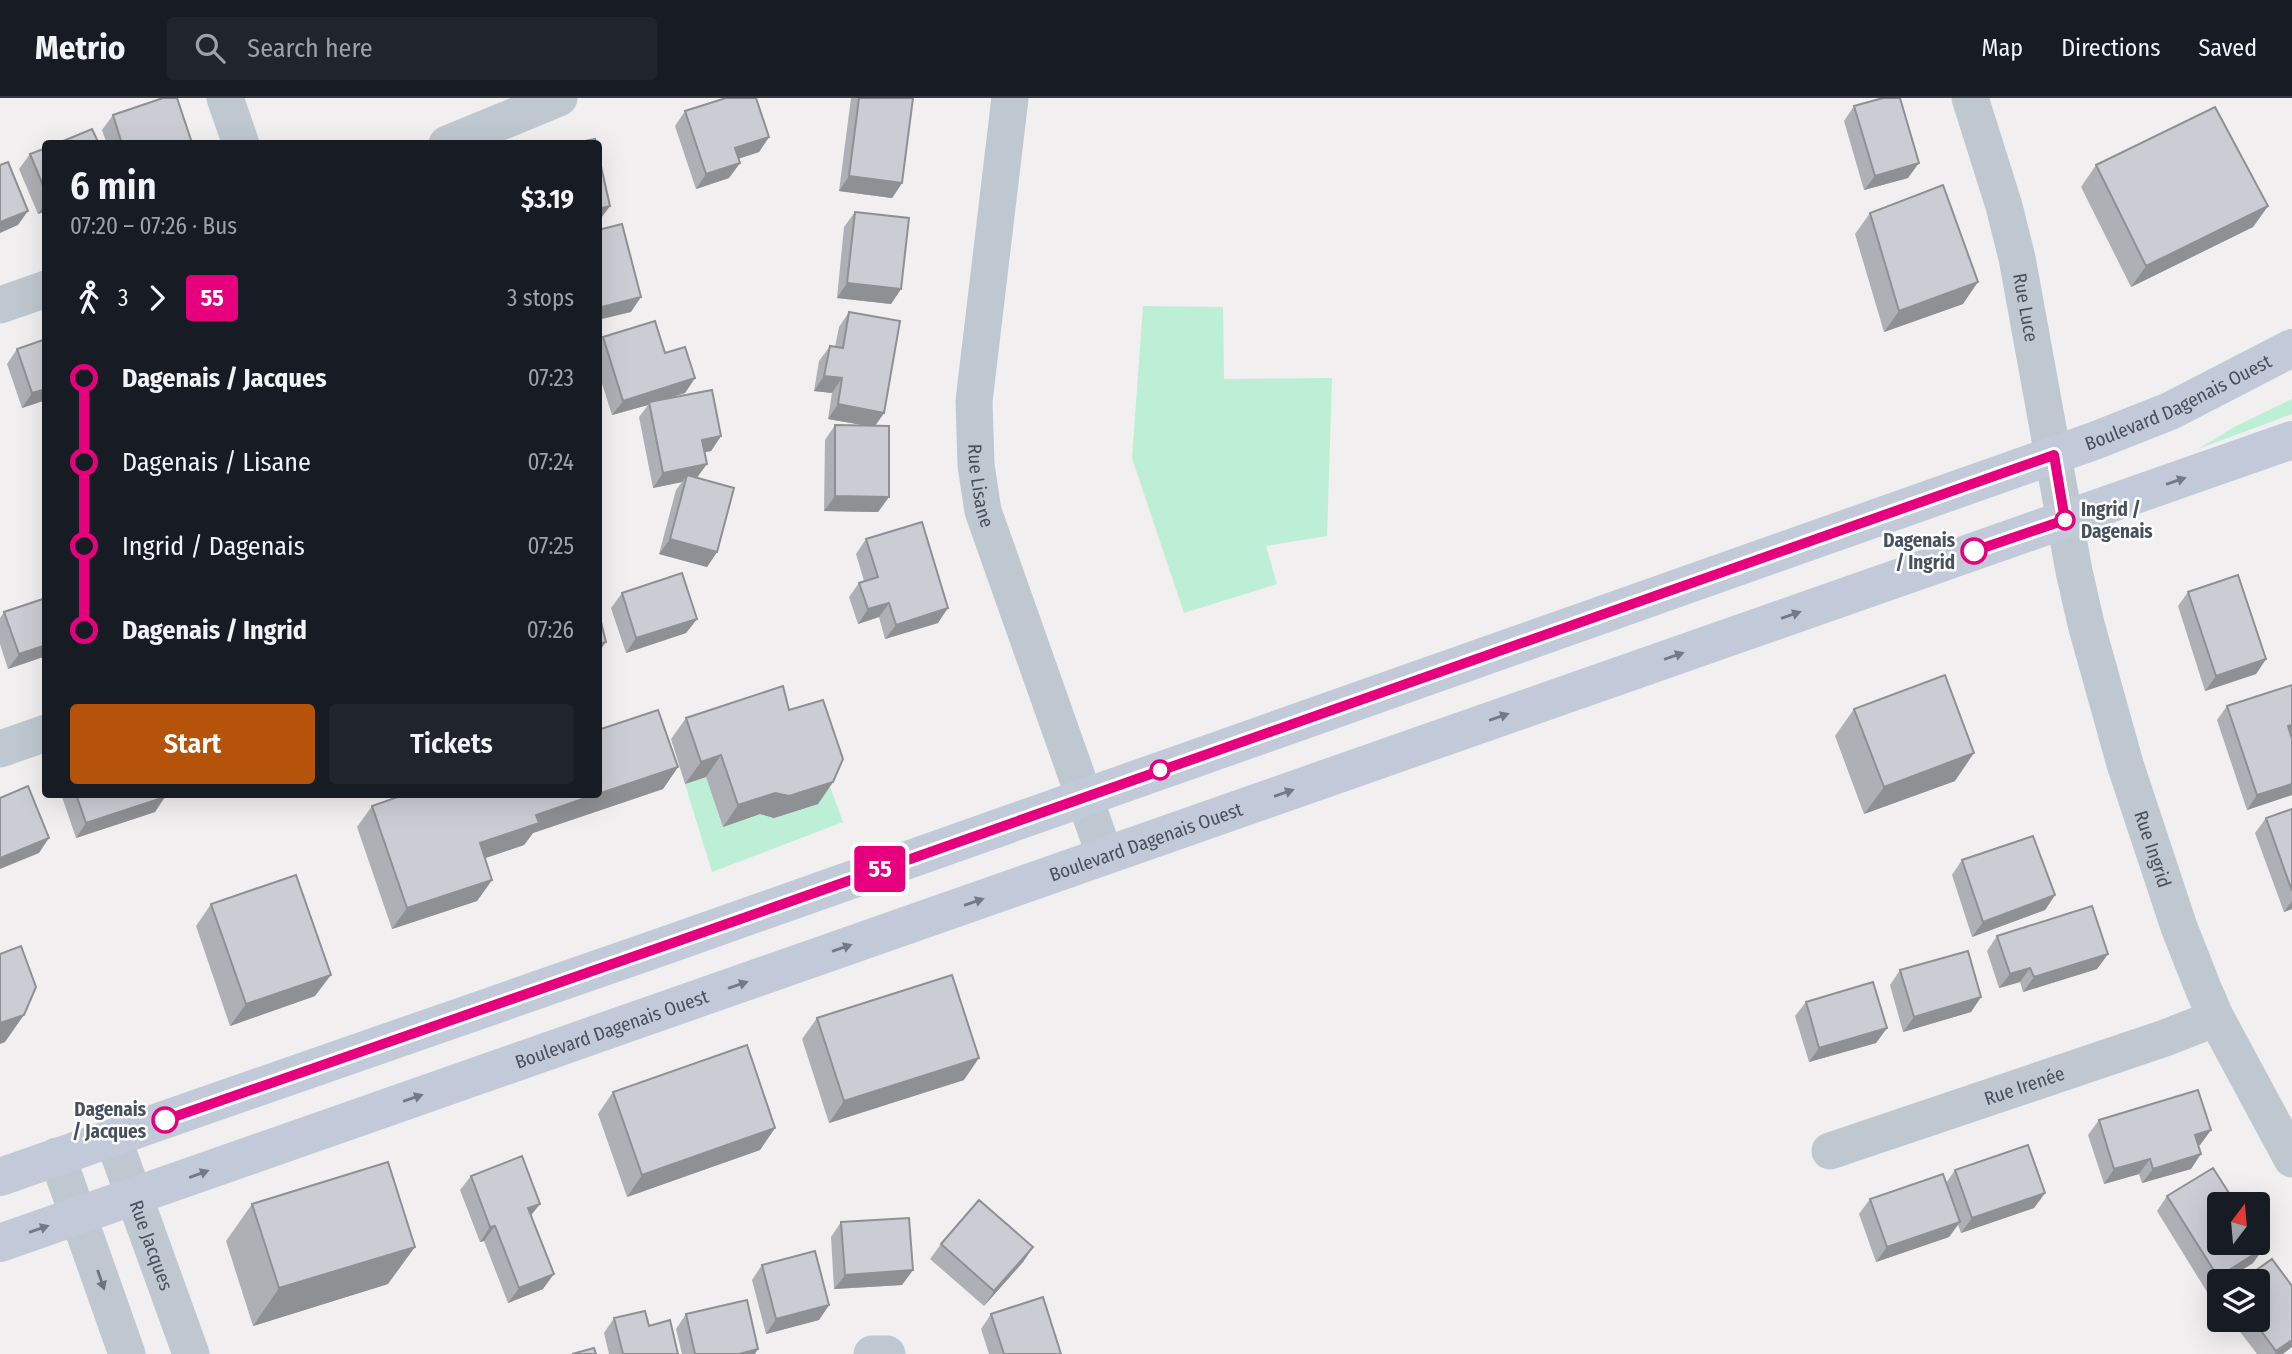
<!DOCTYPE html>
<meta charset="utf-8">
<style>
:root{--surface:#171b24;--page:#20242c;--text:#f1f3f6;--muted:#9ea1a6;--line:#363941;--accent:#b45309}
body{margin:0;font-family:"Fira Sans Condensed",sans-serif;background:var(--page);color:var(--text);height:100vh;display:flex;flex-direction:column;font-size:26px;white-space:nowrap}
*{box-sizing:border-box;margin:0}
p{font-size:23px;color:var(--muted)}
.icon{flex:none;width:38px;height:38px;fill:none;stroke:currentColor;stroke-width:2;stroke-linecap:round;stroke-linejoin:round}
.map{position:relative;flex:1;overflow:hidden}
.panel{position:absolute;left:42px;top:42px;width:560px;height:658px;display:flex;flex-direction:column;background:var(--surface);border-radius:7px;box-shadow:0 7px 28px #0002}
.panel>*{flex:none}
.badge{padding:0 14px;border-radius:5px;font-size:24px;line-height:46px}
.needle{width:46px;rotate:16deg}
.tools{position:absolute;left:2207px;top:1094px;display:grid;gap:14px}
.tools a{display:grid;place-items:center;width:63px;height:63px;border-radius:7px;background:var(--surface);box-shadow:0 7px 28px #0002;font-size:35px}
.map>.badge{position:absolute;translate:-50% -50%;box-shadow:0 0 0 4px #fff}
.legs{display:flex;align-items:center;gap:10px;height:77px;padding:0 28px;font-size:23px}
.legs p{margin-inline-start:auto}
.headline{display:flex;align-items:center;justify-content:space-between;height:119px;padding:0 28px}
h1{font-size:38px;font-weight:600;line-height:52px}
.button{display:flex;gap:14px;margin-top:auto;padding:14px 28px}
.button a{flex:1;height:80px;border-radius:7px;background:var(--accent);color:#fff;font-size:28px;font-weight:600;line-height:80px;text-align:center}
.button a+a{background:var(--page);color:var(--text)}
ul{padding:0 28px;list-style:none}
li{display:flex;align-items:center;gap:24px;height:84px;font-size:26px}
li i{display:grid;place-items:center;width:10px;height:100%;margin:0 9px;background:currentColor}
li i::after{content:'';width:18px;height:18px;margin:-9px;border:5px solid;border-radius:50%;background:var(--surface)}
li p{margin-inline-start:auto}
li:first-child i{background:linear-gradient(#0000 50%,currentColor 0)}
li:last-child i{background:linear-gradient(currentColor 50%,#0000 0)}
header{display:flex;align-items:center;gap:42px;box-sizing:border-box;height:98px;padding:0 35px;background:var(--surface);border-bottom:2px solid var(--line)}
header strong{font-size:33px}
nav{display:flex;gap:38px;margin-inline-start:auto;font-size:24px}
.search{width:490px;height:63px;background:var(--page);display:flex;align-items:center;gap:18px;box-sizing:border-box;padding:0 24px;border-radius:7px;color:var(--muted);font-size:26px}
.map>svg:first-child{display:block}
.green{fill:#bdefd7}
.lines{fill:none;stroke-linecap:round;stroke-linejoin:round}
.street{stroke:#bfc7d1;stroke-width:37}
.secondary{stroke:#c2c9d8;stroke-width:38}
.wall{fill:#afb0b6}
.shaded-wall{fill:#8f9094}
.building{fill:#cccdd4;stroke:#8f9094;stroke-width:2}
.oneway{fill:#727a87}
.oneway2{fill:#6b747f}
.line-1-casing{stroke:#fff;stroke-width:16}
.line-1{stroke:#e6007e;stroke-width:10}
.stop-1-dot{fill:#fff;stroke:#e6007e;stroke-width:3.5}
.labels{text-anchor:middle;dominant-baseline:central;stroke-width:5;stroke-linejoin:round;paint-order:stroke}
.street-label{font-size:19px;fill:#47505c;stroke:#fff}
.stop-label{font-size:19px;font-weight:bold;fill:#47505c;stroke:#fff;text-anchor:end}
</style>
<header>
<strong>Metrio</strong>
<div class="search"><svg class="icon" aria-label="search" viewBox="0 0 24 24"><circle cx="10" cy="10" r="6"/><path d="M15 15l6 6"/></svg>Search here</div>
<nav><a>Map</a><a>Directions</a><a>Saved</a></nav>
</header>
<div class="map">
<svg width="2292" height="1256" viewBox="0 0 2292 1256">
<rect width="100%" height="100%" fill="#f1efef"/>
<path class="green" d="M 1143,208 L 1223,209 L 1224,281 L 1332,280 L 1327,438 L 1266,448 L 1277,486 L 1184,515 L 1132,360 Z
M 2292,301 L 2292,316 L 2198,351 L 2236,328 Z
M 706,679 L 724,729 L 828,683 L 843,724 L 712,774 L 685,686 Z"/>
<g class="lines">
<g class="street">
<path d="M 225,0 L 241,46"/>
<path id="s1" d="M 1010,0 L 974,303 L 976,367 L 983,413 L 1105,758"/>
<path id="s2" d="M 1970,0 L 2004,108 L 2017,160 L 2074,473 L 2086,526 L 2125,666 L 2179,829 L 2203,890 L 2216,920 L 2292,1061"/>
<path d="M 447,46 L 559,0"/>
<path d="M 0,207 L 46,191"/>
<path d="M 0,651 L 46,635"/>
<path id="s3" d="M 113,1040 L 191,1256"/>
<path id="s4" d="M 1830,1053 L 2165,940 L 2216,920"/>
<path d="M 57,1058 L 127,1256"/>
<path d="M 872,1256 L 887,1256"/>
</g>
<g class="secondary">
<path id="s5" d="M 0,1079 L 681,842 L 2094,343 L 2170,313 L 2292,250"/>
<path id="s6" d="M 0,1145 L 2292,342"/>
</g>
</g>
<path class="wall" d="M 851,0 L 913,0 L 902,85 L 892,100 L 839,93 Z
M 1854,8 L 1908,80 L 1864,92 L 1844,23 Z
M 685,13 L 769,39 L 759,54 L 738,61 L 740,65 L 729,80 L 696,91 L 675,28 Z
M 113,17 L 191,46 L 107,46 L 102,32 Z
M 46,50 L 46,113 L 38,116 L 19,71 L 30,56 Z
M 2096,67 L 2268,108 L 2253,129 L 2131,189 L 2081,89 Z
M 855,114 L 901,191 L 891,206 L 837,200 L 844,129 Z
M 1870,115 L 1963,206 L 1884,234 L 1855,136 Z
M 849,214 L 884,315 L 875,328 L 889,399 L 878,414 L 824,413 L 825,342 L 835,327 L 863,327 L 828,321 L 832,295 L 814,293 L 819,263 L 830,248 L 835,249 L 839,229 Z
M 603,239 L 665,255 L 695,280 L 685,295 L 664,301 L 721,338 L 711,353 L 704,354 L 697,380 L 717,454 L 707,469 L 659,456 L 676,392 L 682,384 L 653,390 L 639,319 L 648,307 L 612,317 L 598,273 L 598,246 Z
M 46,241 L 46,302 L 22,310 L 7,266 L 17,251 Z
M 866,441 L 938,525 L 885,541 L 879,519 L 858,526 L 849,499 L 859,485 L 864,483 L 856,456 Z
M 2188,494 L 2266,561 L 2256,576 L 2205,593 L 2178,508 Z
M 622,495 L 697,521 L 686,535 L 626,555 L 611,510 Z
M 4,514 L 46,558 L 8,571 L 0,546 L 0,520 Z
M 2292,587 L 2292,638 L 2291,638 L 2292,697 L 2247,712 L 2217,622 L 2227,608 Z
M 1854,611 L 1955,683 L 1864,716 L 1835,638 Z
M 789,612 L 833,684 L 818,706 L 774,720 L 760,716 L 723,729 L 706,679 L 685,686 L 671,641 L 686,620 Z
M 678,669 L 663,691 L 533,735 L 524,747 L 485,760 L 492,782 L 477,803 L 392,831 L 357,729 L 372,708 Z
M 61,696 L 165,696 L 155,714 L 76,740 Z
M 2292,711 L 2292,811 L 2284,814 L 2255,735 L 2266,720 Z
M 1962,762 L 2055,797 L 2045,812 L 1972,839 L 1952,777 Z
M 211,806 L 315,898 L 230,928 L 196,828 Z
M 1997,838 L 2108,856 L 2097,871 L 2023,894 L 2020,884 L 1999,890 L 1987,853 Z
M 1900,872 L 1981,899 L 1971,914 L 1903,934 L 1890,887 Z
M 1806,904 L 1887,930 L 1876,945 L 1809,964 L 1795,918 Z
M 817,920 L 964,982 L 829,1025 L 802,941 Z
M 613,994 L 775,1030 L 760,1052 L 627,1099 L 598,1016 Z
M 2099,1022 L 2211,1032 L 2200,1047 L 2198,1047 L 2191,1071 L 2142,1085 L 2139,1076 L 2104,1086 L 2088,1037 Z
M 1955,1072 L 2045,1095 L 2034,1110 L 1961,1135 L 1958,1127 L 1949,1139 L 1876,1164 L 1859,1116 L 1870,1101 L 1946,1085 Z
M 471,1078 L 543,1191 L 508,1205 L 484,1143 L 480,1144 L 460,1092 Z
M 2167,1098 L 2253,1165 L 2224,1183 L 2219,1183 L 2207,1194 L 2157,1113 Z
M 252,1106 L 388,1186 L 253,1228 L 226,1143 Z
M 841,1124 L 913,1172 L 902,1187 L 834,1191 L 831,1139 Z
M 941,1146 L 1033,1149 L 1023,1164 L 984,1208 L 930,1161 Z
M 762,1167 L 829,1207 L 819,1222 L 766,1236 L 752,1182 Z
M 686,1216 L 755,1256 L 682,1256 L 676,1231 Z
M 991,1216 L 1061,1256 L 989,1256 L 981,1231 Z
M 614,1220 L 649,1228 L 678,1256 L 609,1256 L 604,1235 Z
M 2231,1222 L 2258,1222 L 2283,1256 L 2257,1256 Z"/>
<path class="shaded-wall" d="M 769,39 L 759,54 L 725,65 L 735,50 Z
M 740,65 L 729,80 L 696,91 L 706,76 Z
M 1919,65 L 1908,80 L 1864,92 L 1875,78 Z
M 849,78 L 902,85 L 892,100 L 839,93 Z
M 46,105 L 46,113 L 38,116 Z
M 610,108 L 599,123 L 598,123 L 598,111 Z
M 2268,108 L 2253,129 L 2131,189 L 2146,168 Z
M 28,113 L 18,127 L 0,135 L 0,124 Z
M 1978,184 L 1963,206 L 1884,234 L 1899,213 Z
M 847,185 L 901,191 L 891,206 L 837,200 Z
M 641,199 L 631,214 L 598,222 L 598,210 Z
M 824,278 L 842,280 L 832,295 L 814,293 Z
M 695,280 L 685,295 L 649,306 L 649,304 L 648,307 L 612,317 L 623,303 Z
M 46,291 L 46,302 L 22,310 L 32,295 Z
M 838,306 L 884,315 L 874,329 L 828,321 Z
M 721,338 L 711,353 L 691,357 L 702,342 Z
M 707,366 L 696,381 L 687,377 L 682,384 L 653,390 L 663,375 Z
M 835,398 L 889,399 L 878,414 L 824,413 Z
M 670,441 L 717,454 L 707,469 L 659,456 Z
M 889,505 L 879,519 L 858,526 L 868,511 Z
M 948,510 L 938,525 L 885,541 L 896,527 Z
M 697,521 L 686,535 L 626,555 L 636,540 Z
M 606,544 L 598,555 L 598,546 Z
M 46,547 L 46,558 L 8,571 L 19,556 Z
M 2266,561 L 2256,576 L 2205,593 L 2216,578 Z
M 2292,627 L 2292,638 L 2277,643 L 2288,628 Z
M 1974,655 L 1955,683 L 1864,716 L 1884,689 Z
M 721,657 L 706,679 L 685,686 L 701,664 Z
M 678,669 L 663,691 L 533,735 L 524,747 L 465,767 L 480,745 L 536,717 Z
M 833,684 L 818,706 L 774,720 L 760,716 L 723,729 L 738,707 L 775,695 Z
M 2292,686 L 2292,697 L 2247,712 L 2257,697 Z
M 165,699 L 155,714 L 76,740 L 86,725 Z
M 49,740 L 39,755 L 0,771 L 0,760 Z
M 492,782 L 477,803 L 392,831 L 407,810 Z
M 2055,797 L 2045,812 L 1972,839 L 1983,824 Z
M 2292,803 L 2292,811 L 2284,814 Z
M 2108,856 L 2097,871 L 2023,894 L 2034,879 Z
M 2030,870 L 2020,884 L 1999,890 L 2010,876 Z
M 331,877 L 315,898 L 230,928 L 246,906 Z
M 1981,899 L 1971,914 L 1903,934 L 1914,919 Z
M 24,917 L 5,944 L 0,946 L 0,925 Z
M 1887,930 L 1876,945 L 1809,964 L 1819,950 Z
M 979,960 L 964,982 L 829,1025 L 844,1003 Z
M 775,1030 L 760,1052 L 627,1099 L 642,1077 Z
M 2211,1032 L 2200,1047 L 2185,1052 L 2195,1037 Z
M 2201,1056 L 2191,1071 L 2142,1085 L 2153,1071 Z
M 2150,1061 L 2139,1076 L 2104,1086 L 2114,1071 Z
M 2045,1095 L 2034,1110 L 1961,1135 L 1972,1120 Z
M 540,1106 L 529,1120 L 528,1110 Z
M 1960,1124 L 1949,1139 L 1876,1164 L 1887,1149 Z
M 495,1128 L 484,1143 L 480,1144 L 490,1129 Z
M 415,1149 L 388,1186 L 253,1228 L 279,1190 Z
M 1033,1149 L 1023,1164 L 984,1208 L 994,1193 Z
M 2264,1150 L 2253,1165 L 2224,1183 L 2219,1183 L 2219,1186 L 2207,1194 L 2218,1179 Z
M 913,1172 L 902,1187 L 834,1191 L 845,1177 Z
M 554,1176 L 543,1191 L 508,1205 L 519,1190 Z
M 829,1207 L 819,1222 L 766,1236 L 776,1221 Z
M 2292,1242 L 2292,1249 L 2283,1256 L 2274,1256 Z
M 758,1251 L 755,1256 L 739,1256 Z"/>
<path class="building" d="M 163,0 L 177,0 L 192,45 L 122,46 L 113,17 Z
M 726,0 L 756,0 L 769,39 L 735,50 L 740,65 L 706,76 L 685,13 Z
M 859,0 L 913,0 L 902,85 L 849,78 Z
M 1883,0 L 1900,0 L 1919,65 L 1875,78 L 1854,8 Z
M 2215,9 L 2268,108 L 2146,168 L 2096,67 Z
M 92,31 L 99,46 L 56,46 Z
M 595,41 L 596,46 L 570,46 Z
M 46,50 L 46,95 L 30,56 Z
M 598,55 L 610,108 L 598,111 Z
M 8,64 L 28,113 L 0,124 L 0,67 Z
M 1943,87 L 1978,184 L 1899,213 L 1870,115 Z
M 855,114 L 909,120 L 901,191 L 847,185 Z
M 622,126 L 641,199 L 598,210 L 598,132 Z
M 849,214 L 900,223 L 884,315 L 838,306 L 842,280 L 824,278 L 830,248 L 843,250 Z
M 655,223 L 665,255 L 685,249 L 695,280 L 623,303 L 603,239 Z
M 46,241 L 46,291 L 32,295 L 17,251 Z
M 712,292 L 721,338 L 702,342 L 707,366 L 663,375 L 649,304 Z
M 835,327 L 889,328 L 889,399 L 835,398 Z
M 687,377 L 734,390 L 717,454 L 670,441 Z
M 922,424 L 948,510 L 896,527 L 889,505 L 868,511 L 859,485 L 878,479 L 866,441 Z
M 682,475 L 697,521 L 636,540 L 622,495 Z
M 2238,477 L 2266,561 L 2216,578 L 2188,494 Z
M 46,500 L 46,547 L 19,556 L 4,514 Z
M 598,512 L 606,544 L 598,546 Z
M 1945,577 L 1974,655 L 1884,689 L 1854,611 Z
M 2292,587 L 2292,627 L 2288,628 L 2292,641 L 2292,686 L 2257,697 L 2227,608 Z
M 783,588 L 789,612 L 823,602 L 843,661 L 833,684 L 789,698 L 775,695 L 738,707 L 721,657 L 701,664 L 686,620 Z
M 658,612 L 678,669 L 598,696 L 598,632 Z
M 28,688 L 49,740 L 0,760 L 0,700 Z
M 76,696 L 165,696 L 165,699 L 86,725 Z
M 406,696 L 597,696 L 536,717 L 539,725 L 480,745 L 492,782 L 407,810 L 372,708 Z
M 2292,711 L 2292,793 L 2266,720 Z
M 2033,738 L 2055,797 L 1983,824 L 1962,762 Z
M 296,777 L 331,877 L 246,906 L 211,806 Z
M 2092,808 L 2108,856 L 2034,879 L 2030,870 L 2010,876 L 1997,838 Z
M 21,848 L 36,889 L 24,917 L 0,925 L 0,856 Z
M 1968,853 L 1981,899 L 1914,919 L 1900,872 Z
M 952,877 L 979,960 L 844,1003 L 817,920 Z
M 1873,884 L 1887,930 L 1819,950 L 1806,904 Z
M 747,947 L 775,1030 L 642,1077 L 613,994 Z
M 2198,992 L 2211,1032 L 2195,1037 L 2201,1056 L 2153,1071 L 2150,1061 L 2114,1071 L 2099,1022 Z
M 2028,1047 L 2045,1095 L 1972,1120 L 1955,1072 Z
M 522,1058 L 540,1106 L 528,1110 L 554,1176 L 519,1190 L 495,1128 L 490,1129 L 471,1078 Z
M 388,1064 L 415,1149 L 279,1190 L 252,1106 Z
M 2213,1070 L 2236,1106 L 2219,1106 L 2219,1144 L 2258,1144 L 2258,1140 L 2264,1150 L 2218,1179 L 2167,1098 Z
M 1943,1076 L 1960,1124 L 1887,1149 L 1870,1101 Z
M 979,1102 L 1033,1149 L 994,1193 L 941,1146 Z
M 909,1120 L 913,1172 L 845,1177 L 841,1124 Z
M 815,1153 L 829,1207 L 776,1221 L 762,1167 Z
M 2272,1161 L 2292,1188 L 2292,1242 L 2276,1253 L 2253,1222 L 2258,1222 L 2258,1183 L 2241,1183 Z
M 1043,1199 L 1061,1256 L 1004,1256 L 991,1216 Z
M 747,1202 L 758,1251 L 739,1256 L 695,1256 L 686,1216 Z
M 645,1213 L 649,1228 L 670,1222 L 678,1256 L 623,1256 L 614,1220 Z
M 594,1250 L 596,1256 L 572,1256 Z"/>
<defs><path id="oneway-solid" d="M-6-.8H1V-3.2L6.5 0L1 3.2V.8H-6Z" transform="scale(1.75)"/></defs>
<g class="oneway">
<use href="#oneway-solid" transform="translate(2176 383) rotate(-19)"/>
<use href="#oneway-solid" transform="translate(1791 517) rotate(-19)"/>
<use href="#oneway-solid" transform="translate(1674 558) rotate(-19)"/>
<use href="#oneway-solid" transform="translate(1499 619) rotate(-19)"/>
<use href="#oneway-solid" transform="translate(1284 695) rotate(-19)"/>
<use href="#oneway-solid" transform="translate(974 804) rotate(-19)"/>
<use href="#oneway-solid" transform="translate(842 850) rotate(-19)"/>
<use href="#oneway-solid" transform="translate(738 887) rotate(-19)"/>
<use href="#oneway-solid" transform="translate(413 1000) rotate(-19)"/>
<use href="#oneway-solid" transform="translate(199 1076) rotate(-20)"/>
<use href="#oneway-solid" transform="translate(39 1131) rotate(-19)"/>
</g>
<use class="oneway2" href="#oneway-solid" transform="translate(101 1182) rotate(71)"/>
<g class="lines">
<g class="line-1-casing">
<path id="line-1" d="M 165,1022 L 681,842 L 2054,357 L 2065,422 L 1974,453"/>
</g>
<use href="#line-1" class="line-1"/>
</g>
<g class="stop-1-dot">
<circle cx="2065" cy="422" r="9"/>
<circle cx="1974" cy="453" r="12"/>
<circle cx="1160" cy="672" r="9"/>
<circle cx="165" cy="1022" r="12"/>
</g>
<g class="labels">
<g class="street-label">
<text stroke="none"><textPath href="#s2" startOffset="217">Rue Luce</textPath></text>
<text stroke="none"><textPath href="#s5" startOffset="2312">Boulevard Dagenais Ouest</textPath></text>
<text stroke="none"><textPath href="#s1" startOffset="390">Rue Lisane</textPath></text>
<text stroke="none"><textPath href="#s6" startOffset="1214">Boulevard Dagenais Ouest</textPath></text>
<text stroke="none"><textPath href="#s2" startOffset="774">Rue Ingrid</textPath></text>
<text stroke="none"><textPath href="#s6" startOffset="648">Boulevard Dagenais Ouest</textPath></text>
<text stroke="none"><textPath href="#s4" startOffset="205">Rue Irenée</textPath></text>
<text stroke="none"><textPath href="#s3" startOffset="114">Rue Jacques</textPath></text>
</g>
<g class="stop-label">
<text x="2081" y="411" text-anchor="start">Ingrid /<tspan x="2081" dy="22">Dagenais</tspan></text>
<text x="1955" y="442">Dagenais<tspan x="1955" dy="22">/ Ingrid</tspan></text>
<text x="146" y="1011">Dagenais<tspan x="146" dy="22">/ Jacques</tspan></text>
</g>
</g>
</svg>
<div class="tools">
<a><svg class="needle" viewBox="-14 -14 28 28"><path d="M0-13l5 13h-10z" fill="#e53935"/><path d="M0 13l5-13h-10z" fill="#9ea1a6"/></svg></a>
<a><svg class="icon" aria-label="layers" viewBox="0 0 24 24"><path d="M12 4l9 5-9 5-9-5zM3 14l9 5 9-5"/></svg></a>
</div>
<b class="badge" style="left:880px;top:771px;background:#e6007e;color:#fff">55</b>
<section class="panel">
<div class="headline"><div><h1>6 min</h1><p>07:20 – 07:26 · Bus</p></div><b>$3.19</b></div>
<div class="legs"><svg class="icon" aria-label="walk" viewBox="0 0 24 24"><circle cx="13" cy="4" r="2"/><path d="M13 8l-2 6 4 7M11 14l-3 7M7 12l3-4h3l4 4"/></svg>3<svg class="icon" aria-label="forward" viewBox="0 0 24 24"><path d="M9 5l7 7-7 7"/></svg><b class="badge" style="background:#e6007e;color:#fff">55</b><p>3 stops</p></div>
<ul>
<li><i style="color:#e6007e"></i><b>Dagenais / Jacques</b><p>07:23</p></li>
<li><i style="color:#e6007e"></i><span>Dagenais / Lisane</span><p>07:24</p></li>
<li><i style="color:#e6007e"></i><span>Ingrid / Dagenais</span><p>07:25</p></li>
<li><i style="color:#e6007e"></i><b>Dagenais / Ingrid</b><p>07:26</p></li>
</ul>
<div class="button"><a>Start</a><a>Tickets</a></div>
</section>
</div>
